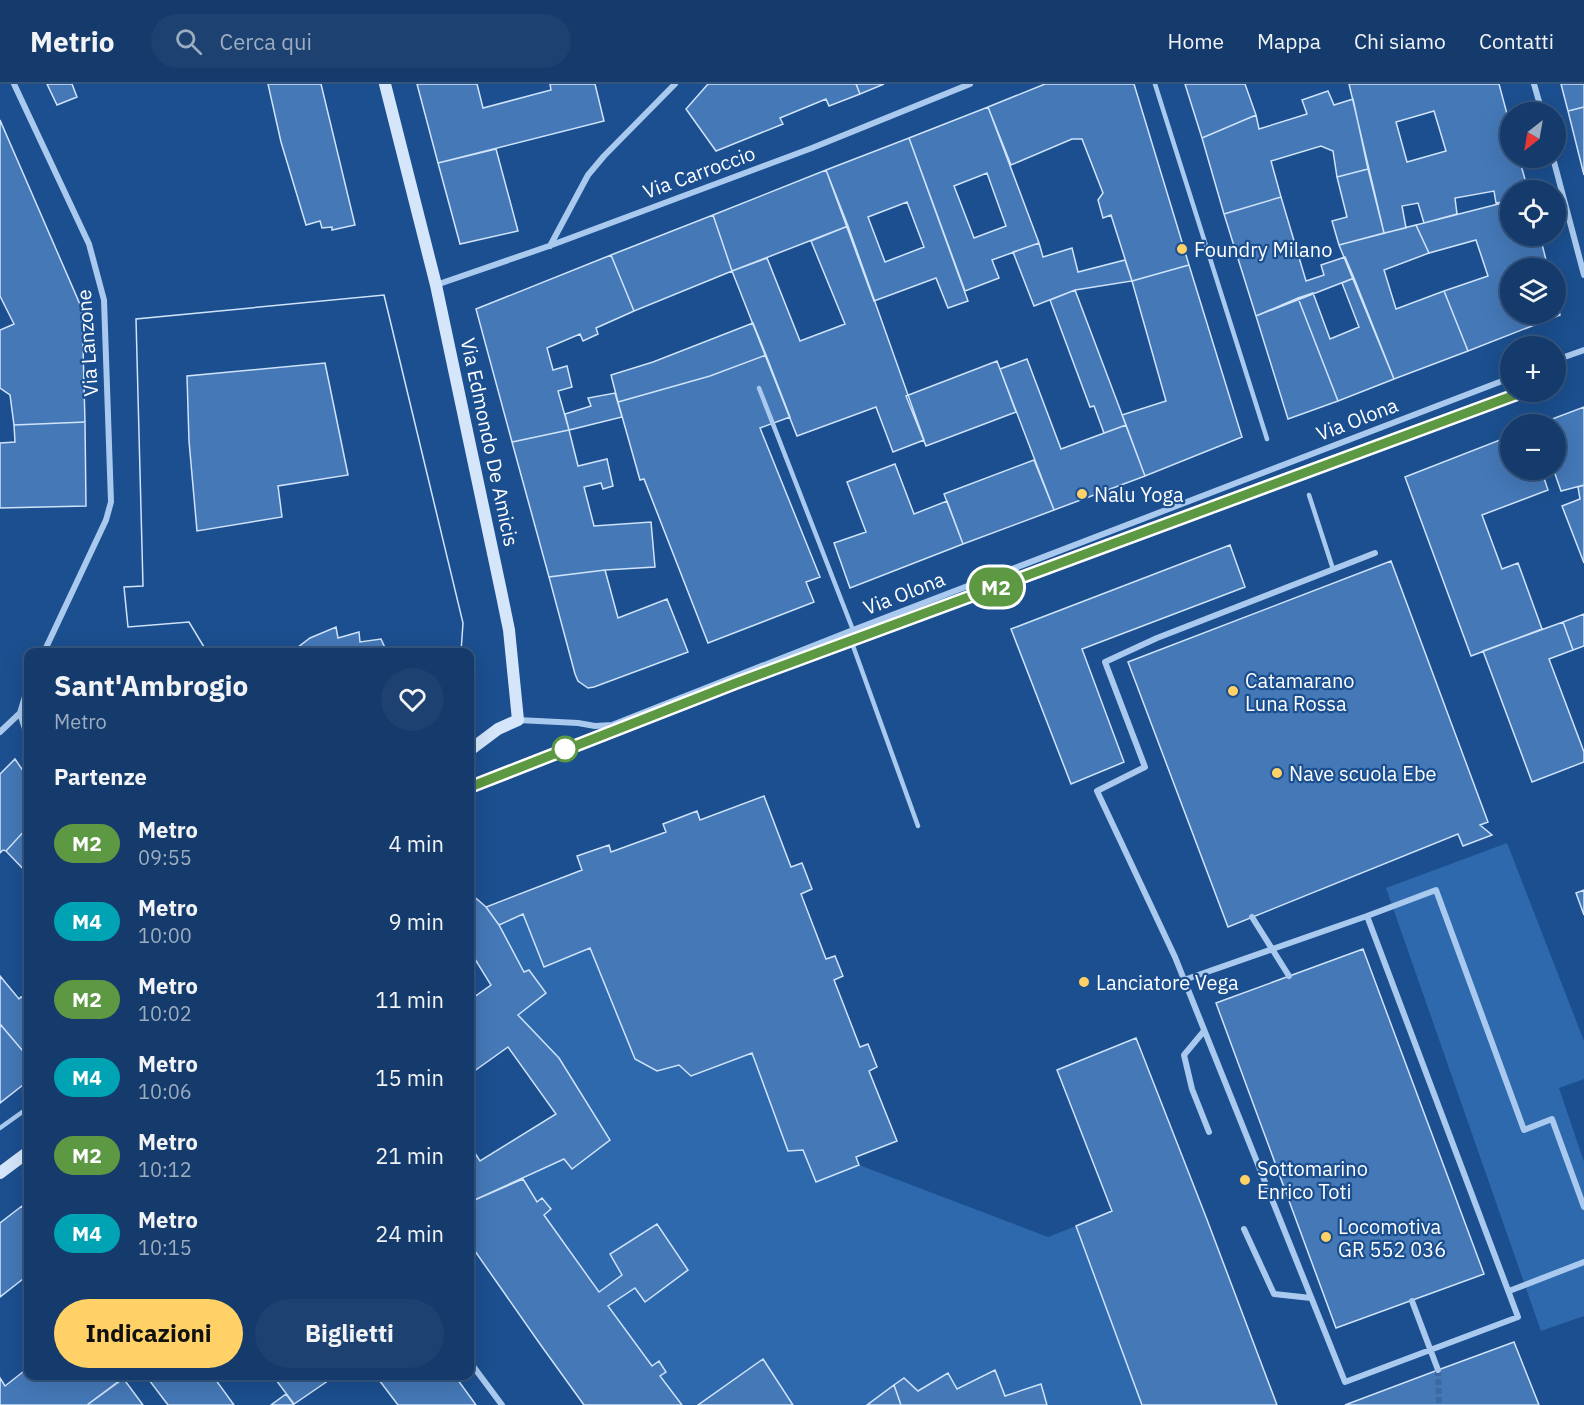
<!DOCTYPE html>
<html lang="it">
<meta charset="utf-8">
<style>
:root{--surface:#143b6b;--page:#1d4271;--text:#f1f3f6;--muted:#9dadc1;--line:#33557e;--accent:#ffd166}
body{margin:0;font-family:"IBM Plex Sans",sans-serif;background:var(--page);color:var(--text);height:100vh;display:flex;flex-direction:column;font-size:22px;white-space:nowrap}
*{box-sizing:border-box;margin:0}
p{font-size:20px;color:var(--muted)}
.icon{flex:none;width:33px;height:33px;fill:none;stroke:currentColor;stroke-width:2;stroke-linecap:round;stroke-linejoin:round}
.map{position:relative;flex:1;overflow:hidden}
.details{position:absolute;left:24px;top:564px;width:450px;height:732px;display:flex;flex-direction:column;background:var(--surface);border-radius:12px;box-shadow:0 6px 24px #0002,0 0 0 2px var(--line)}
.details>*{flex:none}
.badge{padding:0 12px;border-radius:20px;font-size:21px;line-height:39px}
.needle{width:39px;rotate:211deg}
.fabs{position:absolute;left:1500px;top:18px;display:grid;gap:12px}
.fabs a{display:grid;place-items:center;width:66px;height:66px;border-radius:50%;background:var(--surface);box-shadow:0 6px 24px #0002,0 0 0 2px var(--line);font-size:30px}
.map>.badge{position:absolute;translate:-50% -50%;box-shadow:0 0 0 3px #fff}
h2{padding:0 30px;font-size:22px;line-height:54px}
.round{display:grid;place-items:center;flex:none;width:63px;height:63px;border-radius:32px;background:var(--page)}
.overview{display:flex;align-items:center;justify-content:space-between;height:102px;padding:0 30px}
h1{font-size:28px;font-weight:700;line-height:45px}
.action{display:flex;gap:12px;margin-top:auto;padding:12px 30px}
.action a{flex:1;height:69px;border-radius:36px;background:var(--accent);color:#111;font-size:24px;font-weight:700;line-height:69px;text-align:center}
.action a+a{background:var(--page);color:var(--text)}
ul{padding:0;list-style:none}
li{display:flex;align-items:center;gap:18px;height:78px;padding:0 30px}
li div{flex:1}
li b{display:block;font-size:22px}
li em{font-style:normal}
li .badge{min-width:66px;font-weight:700;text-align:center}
header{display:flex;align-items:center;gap:36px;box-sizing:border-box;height:84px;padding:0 30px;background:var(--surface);border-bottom:2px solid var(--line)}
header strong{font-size:28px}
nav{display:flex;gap:33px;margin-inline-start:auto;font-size:21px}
.search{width:420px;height:54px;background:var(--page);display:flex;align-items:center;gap:15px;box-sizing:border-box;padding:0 21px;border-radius:33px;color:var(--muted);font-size:22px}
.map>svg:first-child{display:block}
.green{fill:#2e69ad}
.building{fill:#4478b7;stroke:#cfe3fa;stroke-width:1.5;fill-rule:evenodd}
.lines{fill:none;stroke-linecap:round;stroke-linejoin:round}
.street-tunnel{stroke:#3d69a0;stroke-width:6;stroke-dasharray:6 3;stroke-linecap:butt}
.lane{stroke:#a9c9ee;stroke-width:4.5}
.street{stroke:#a9c9ee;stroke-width:6}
.secondary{stroke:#d6e6fa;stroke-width:12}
.line-casing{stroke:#fff;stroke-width:14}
.line{stroke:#5d9842;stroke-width:9}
.poi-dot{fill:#ffd166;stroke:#1b4f8f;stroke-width:2}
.stop-dot{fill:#fff;stroke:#5d9842;stroke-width:3}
.labels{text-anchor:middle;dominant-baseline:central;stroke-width:4.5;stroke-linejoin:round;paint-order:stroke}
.street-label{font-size:20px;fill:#fff;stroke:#1b4f8f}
.poi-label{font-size:20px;fill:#fff;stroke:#1b4f8f;text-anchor:start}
</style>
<header>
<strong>Metrio</strong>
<div class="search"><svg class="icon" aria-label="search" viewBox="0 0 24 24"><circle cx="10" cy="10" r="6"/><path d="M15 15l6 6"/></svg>Cerca qui</div>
<nav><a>Home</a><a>Mappa</a><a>Chi siamo</a><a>Contatti</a></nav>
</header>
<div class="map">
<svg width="1584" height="1321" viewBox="0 0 1584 1321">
<rect width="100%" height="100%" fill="#1b4f8f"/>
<path class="green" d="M 1507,759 L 1584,957 L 1584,995 L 1559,1004 L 1584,1078 L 1584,1232 L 1541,1247 L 1386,804 Z
M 523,830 L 544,883 L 590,864 L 635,975 L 657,987 L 679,981 L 691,992 L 752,969 L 788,1067 L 803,1066 L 816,1098 L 859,1081 L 1048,1153 L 1076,1142 L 1142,1321 L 1047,1321 L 1041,1300 L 1005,1312 L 957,1305 L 918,1307 L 904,1294 L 867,1321 L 793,1321 L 763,1276 L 698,1321 L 682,1321 L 660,1292 L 666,1288 L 659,1277 L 652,1282 L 608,1222 L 635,1204 L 645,1217 L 688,1186 L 657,1140 L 611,1170 L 622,1191 L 599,1208 L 544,1131 L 551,1124 L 542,1114 L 537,1118 L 523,1095 L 564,1075 L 569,1083 L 573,1085 L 571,995 L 559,974 L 518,931 L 545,909 L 530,886 L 524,888 L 499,841 Z"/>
<path class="building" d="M 47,0 L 72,0 L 77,13 L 57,21 Z
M 268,0 L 321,0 L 355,141 L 332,146 L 332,143 L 322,144 L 320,137 L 306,141 L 281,58 Z
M 417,0 L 477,0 L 483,24 L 551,6 L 550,0 L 595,0 L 604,37 L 438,79 Z
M 708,0 L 856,0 L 860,10 L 829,22 L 826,15 L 780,34 L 783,40 L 716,67 L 686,25 Z
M 856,0 L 884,0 L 860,10 Z
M 1045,0 L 1134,0 L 1189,181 L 1132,197 L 1111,131 L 1103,134 L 1098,116 L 1103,109 L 1082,55 L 1072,55 L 1011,81 L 988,23 Z
M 1185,0 L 1245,0 L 1256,31 L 1202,54 Z
M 1349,0 L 1499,0 L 1510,41 L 1510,74 L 1519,74 L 1528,106 L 1510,106 L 1510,117 L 1496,119 L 1494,107 L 1455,114 L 1457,130 L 1424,139 L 1418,119 L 1402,122 L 1406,144 L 1384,149 ZM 1434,27 L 1446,67 L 1407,78 L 1396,38 Z
M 1561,0 L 1584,0 L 1584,23 L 1568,27 Z
M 1328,7 L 1334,21 L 1353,15 L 1368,85 L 1337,93 L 1333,67 L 1321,62 L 1271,77 L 1281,113 L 1224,130 L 1202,54 L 1256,31 L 1259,45 L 1307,30 L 1302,16 Z
M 988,23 L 1039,159 L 992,176 L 999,194 L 965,207 L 909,54 ZM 987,89 L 1006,142 L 974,154 L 954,102 Z
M 1584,23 L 1584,91 L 1568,27 Z
M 0,36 L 82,225 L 85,338 L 14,341 L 10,311 L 0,304 L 0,246 L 14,240 L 0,212 Z
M 909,54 L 968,217 L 948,224 L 936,194 L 874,217 L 826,86 ZM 907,118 L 924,163 L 885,178 L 868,133 Z
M 496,65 L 518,147 L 460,160 L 438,79 Z
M 1368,85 L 1384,149 L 1339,161 L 1332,137 L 1347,133 L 1337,93 Z
M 826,86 L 848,142 L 732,187 L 713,131 Z
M 1281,113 L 1306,197 L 1324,191 L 1321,181 L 1345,173 L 1354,194 L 1256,232 L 1224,130 Z
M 1510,117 L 1510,152 L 1540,152 L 1548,184 L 1510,184 L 1510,230 L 1556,230 L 1556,214 L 1560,231 L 1468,267 L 1444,207 L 1488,192 L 1476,156 L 1429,169 L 1416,141 Z
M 713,131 L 732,187 L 634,227 L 611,171 Z
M 1416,141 L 1429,169 L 1384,186 L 1396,225 L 1444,207 L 1468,267 L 1394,295 L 1339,161 Z
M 848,142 L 924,356 L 893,368 L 876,323 L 797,352 L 732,187 L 767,174 L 800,257 L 845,240 L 811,157 Z
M 1039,159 L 1043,173 L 1072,164 L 1078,188 L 1125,176 L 1132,197 L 1075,206 L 1034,222 L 1013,168 Z
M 611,171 L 634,227 L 596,244 L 598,250 L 583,257 L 580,250 L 547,264 L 553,286 L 567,282 L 572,303 L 558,307 L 569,346 L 512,358 L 476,225 Z
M 1189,181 L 1242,353 L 1145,392 L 1122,331 L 1166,317 L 1132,197 Z
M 1354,194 L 1394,295 L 1338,317 L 1298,214 L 1313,209 L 1330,255 L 1359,243 L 1342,199 Z
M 1075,206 L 1126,341 L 1104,349 L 1094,322 L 1090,323 L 1050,216 Z
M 384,211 L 463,539 L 461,568 L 387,568 L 381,555 L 360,558 L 359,548 L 338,554 L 336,543 L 310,554 L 297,564 L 300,568 L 207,568 L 189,538 L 128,543 L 124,503 L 143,502 L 136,235 ZM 325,279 L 348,391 L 278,402 L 282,433 L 197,447 L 189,357 L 187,292 Z
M 384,211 L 463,539 L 461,568 L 207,568 L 189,538 L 128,543 L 124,503 L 143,502 L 136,235 Z
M 1298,214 L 1338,317 L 1288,335 L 1256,232 Z
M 753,239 L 766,271 L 710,292 L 618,318 L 611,291 L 653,278 Z
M 766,271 L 790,333 L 760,344 L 820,493 L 806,498 L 814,518 L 708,559 L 644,395 L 640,396 L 618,318 L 710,292 Z
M 1027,275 L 1061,365 L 1126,341 L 1145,392 L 1054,426 L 1000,285 Z
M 997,277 L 1016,328 L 926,362 L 906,312 Z
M 615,309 L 622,333 L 569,346 L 565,330 L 591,322 L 588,314 Z
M 1584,323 L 1584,401 L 1561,407 L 1554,387 L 1543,391 L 1548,406 L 1482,431 L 1502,485 L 1518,479 L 1542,545 L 1471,572 L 1405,393 L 1510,352 L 1510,386 L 1556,386 L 1556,340 L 1539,340 Z
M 85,338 L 86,422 L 0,424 L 0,359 L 15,358 L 14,341 Z
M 569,346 L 578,382 L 607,375 L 613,402 L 603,405 L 601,399 L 584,403 L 594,442 L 651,438 L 655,483 L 605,486 L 549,493 L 512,358 Z
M 1034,376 L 1054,426 L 963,460 L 944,410 Z
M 895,380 L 914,430 L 947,417 L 963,460 L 850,504 L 834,459 L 866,448 L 847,398 Z
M 1584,401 L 1584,479 L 1562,422 L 1580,415 L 1578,403 Z
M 1230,461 L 1245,503 L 1082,565 L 1124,678 L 1071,700 L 1011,545 Z
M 1391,477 L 1488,738 L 1480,741 L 1492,751 L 1463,762 L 1458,750 L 1228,843 L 1128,578 Z
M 605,486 L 618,534 L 667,515 L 688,568 L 594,603 L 588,604 L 578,597 L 575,590 L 549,493 Z
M 1584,530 L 1584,562 L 1573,566 L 1563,538 Z
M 1563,538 L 1573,566 L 1549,575 L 1584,668 L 1584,678 L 1532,698 L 1483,567 Z
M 15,675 L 28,694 L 28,746 L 27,744 L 6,767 L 3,766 L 0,769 L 0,690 Z
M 764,712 L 791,783 L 802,779 L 812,805 L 801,810 L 826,875 L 835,872 L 843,892 L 834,896 L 860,963 L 868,960 L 877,983 L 869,987 L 897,1057 L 856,1073 L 859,1081 L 816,1098 L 803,1066 L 788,1067 L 752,969 L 691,992 L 679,981 L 657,987 L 635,975 L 590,864 L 544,883 L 523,830 L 499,841 L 486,823 L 582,786 L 577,772 L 609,761 L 611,768 L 666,748 L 663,740 L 697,727 L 700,736 Z
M 27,744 L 28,746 L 28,795 L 26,792 L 28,790 L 6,767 Z
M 1584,806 L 1584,831 L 1576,809 Z
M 470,809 L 486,823 L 499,841 L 524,888 L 529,886 L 546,909 L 518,931 L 559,974 L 610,1056 L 572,1085 L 564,1075 L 470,1118 L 470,1061 L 480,1077 L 556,1030 L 508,963 L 470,990 L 470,916 L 491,901 L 470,867 Z
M 1363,865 L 1484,1190 L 1336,1244 L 1216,919 Z
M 0,892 L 19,915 L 21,913 L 28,916 L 28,973 L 0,940 Z
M 0,940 L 28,973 L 28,997 L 0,1019 Z
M 1136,954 L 1206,1133 L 1277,1321 L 1142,1321 L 1076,1142 L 1112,1127 L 1057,986 Z
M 523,1095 L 537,1118 L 542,1114 L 551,1125 L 544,1131 L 599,1208 L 622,1191 L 610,1170 L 657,1140 L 688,1186 L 645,1218 L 635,1204 L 608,1222 L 652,1282 L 659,1277 L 666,1288 L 660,1292 L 682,1321 L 584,1321 L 540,1260 L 470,1160 L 470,1118 Z
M 22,1122 L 28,1130 L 28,1191 L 0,1213 L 0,1139 Z
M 1514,1258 L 1539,1321 L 1345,1321 L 1438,1286 Z
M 763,1275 L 793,1321 L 698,1321 Z
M 28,1284 L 28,1292 L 127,1292 L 87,1321 L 0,1321 L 0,1294 L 5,1302 Z
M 995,1286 L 1005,1312 L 1041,1300 L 1047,1321 L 901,1321 L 894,1301 L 904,1294 L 918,1307 L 948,1289 L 957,1305 Z
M 146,1292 L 213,1292 L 234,1321 L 168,1321 Z
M 282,1292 L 335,1292 L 294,1320 L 276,1296 Z
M 376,1292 L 455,1292 L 476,1321 L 398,1321 Z
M 123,1294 L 143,1321 L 87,1321 Z
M 894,1301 L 901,1321 L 867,1321 Z
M 286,1310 L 294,1321 L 271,1321 Z"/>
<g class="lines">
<path class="street-tunnel" d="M 1438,1286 L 1439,1321"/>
<path class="lane" d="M 1155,0 L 1267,355
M 759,304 L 853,546
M 1309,411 L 1333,485
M 848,548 L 918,742
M 0,1044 L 28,1024"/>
<path class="street" d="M 14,0 L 89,160 L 104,216 L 111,418 L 106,436 L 44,568
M 1534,0 L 1542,28
M 1553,74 L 1584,191
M 550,162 L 588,91 L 604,72 L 675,0
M 436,201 L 549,162 L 812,64 L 970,0
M 1556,276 L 1584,266
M 20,629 L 28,654
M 518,636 L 578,639 L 595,642 L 612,641 L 853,546 L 1510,294
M 0,648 L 20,629 L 28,603
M 1367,832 L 1436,806 L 1524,1046 L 1552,1035 L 1584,1123
M 1252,833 L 1289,892
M 1184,896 L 1367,832 L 1518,1233 L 1345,1298 L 1175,873 L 1097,707 L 1145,683 L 1105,578 L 1157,554 L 1375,469
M 1204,947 L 1184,971 L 1192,1005 L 1209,1048
M 1244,1145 L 1274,1210 L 1311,1214
M 1509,1207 L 1584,1178
M 1412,1217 L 1438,1286
M 470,1278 L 502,1321"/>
<path class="secondary" d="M 385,0 L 436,201 L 501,507 L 509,546 L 518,636 L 498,645 L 470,666
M 0,1089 L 28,1068"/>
</g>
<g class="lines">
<g class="line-casing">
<path id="line" d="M 470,703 L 736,599 L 1523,308"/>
</g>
<use href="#line" class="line"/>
</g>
<g class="poi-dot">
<circle cx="1182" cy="165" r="6"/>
<circle cx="1082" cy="410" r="6"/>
<circle cx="1233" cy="607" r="6"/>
<circle cx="1277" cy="689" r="6"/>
<circle cx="1084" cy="898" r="6"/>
<circle cx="1245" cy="1096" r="6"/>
<circle cx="1326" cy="1153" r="6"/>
</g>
<circle class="stop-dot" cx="565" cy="665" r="12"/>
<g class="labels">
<g class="street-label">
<text transform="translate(699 88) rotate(-20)">Via Carroccio</text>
<text transform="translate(87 259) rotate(-94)">Via Lanzone</text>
<text transform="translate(1357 335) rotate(-21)">Via Olona</text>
<text transform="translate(490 358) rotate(78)">Via Edmondo De Amicis</text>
<text transform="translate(904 509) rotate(-21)">Via Olona</text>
</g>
<g class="poi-label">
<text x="1194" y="165">Foundry Milano</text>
<text x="1094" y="410">Nalu Yoga</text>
<text x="1245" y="596">Catamarano<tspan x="1245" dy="23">Luna Rossa</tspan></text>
<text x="1289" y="689">Nave scuola Ebe</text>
<text x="1096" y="898">Lanciatore Vega</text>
<text x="1257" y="1084">Sottomarino<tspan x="1257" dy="23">Enrico Toti</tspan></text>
<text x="1338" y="1142">Locomotiva<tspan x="1338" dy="23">GR 552 036</tspan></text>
</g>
</g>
</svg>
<div class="fabs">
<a><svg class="needle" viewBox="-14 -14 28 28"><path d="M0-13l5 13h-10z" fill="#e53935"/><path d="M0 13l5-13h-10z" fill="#9dadc1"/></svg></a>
<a><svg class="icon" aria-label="locate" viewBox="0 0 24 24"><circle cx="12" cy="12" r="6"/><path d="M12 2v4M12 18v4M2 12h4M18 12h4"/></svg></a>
<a><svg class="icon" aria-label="layers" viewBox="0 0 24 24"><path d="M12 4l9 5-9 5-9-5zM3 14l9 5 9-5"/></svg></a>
<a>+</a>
<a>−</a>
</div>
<b class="badge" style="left:996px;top:503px;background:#5d9842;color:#fff">M2</b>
<section class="details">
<div class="overview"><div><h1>Sant'Ambrogio</h1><p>Metro</p></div><a class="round"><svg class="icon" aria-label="heart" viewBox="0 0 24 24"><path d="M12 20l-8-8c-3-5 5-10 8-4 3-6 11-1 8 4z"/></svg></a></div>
<h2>Partenze</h2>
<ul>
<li><span class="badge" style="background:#5d9842;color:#fff">M2</span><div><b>Metro</b><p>09:55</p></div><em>4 min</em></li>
<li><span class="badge" style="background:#00a3b4;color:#fff">M4</span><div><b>Metro</b><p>10:00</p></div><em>9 min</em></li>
<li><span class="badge" style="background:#5d9842;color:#fff">M2</span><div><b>Metro</b><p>10:02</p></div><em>11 min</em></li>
<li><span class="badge" style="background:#00a3b4;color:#fff">M4</span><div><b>Metro</b><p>10:06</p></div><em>15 min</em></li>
<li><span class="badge" style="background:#5d9842;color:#fff">M2</span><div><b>Metro</b><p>10:12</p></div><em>21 min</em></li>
<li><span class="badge" style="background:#00a3b4;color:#fff">M4</span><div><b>Metro</b><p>10:15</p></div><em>24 min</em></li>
</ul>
<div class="action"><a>Indicazioni</a><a>Biglietti</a></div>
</section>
</div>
